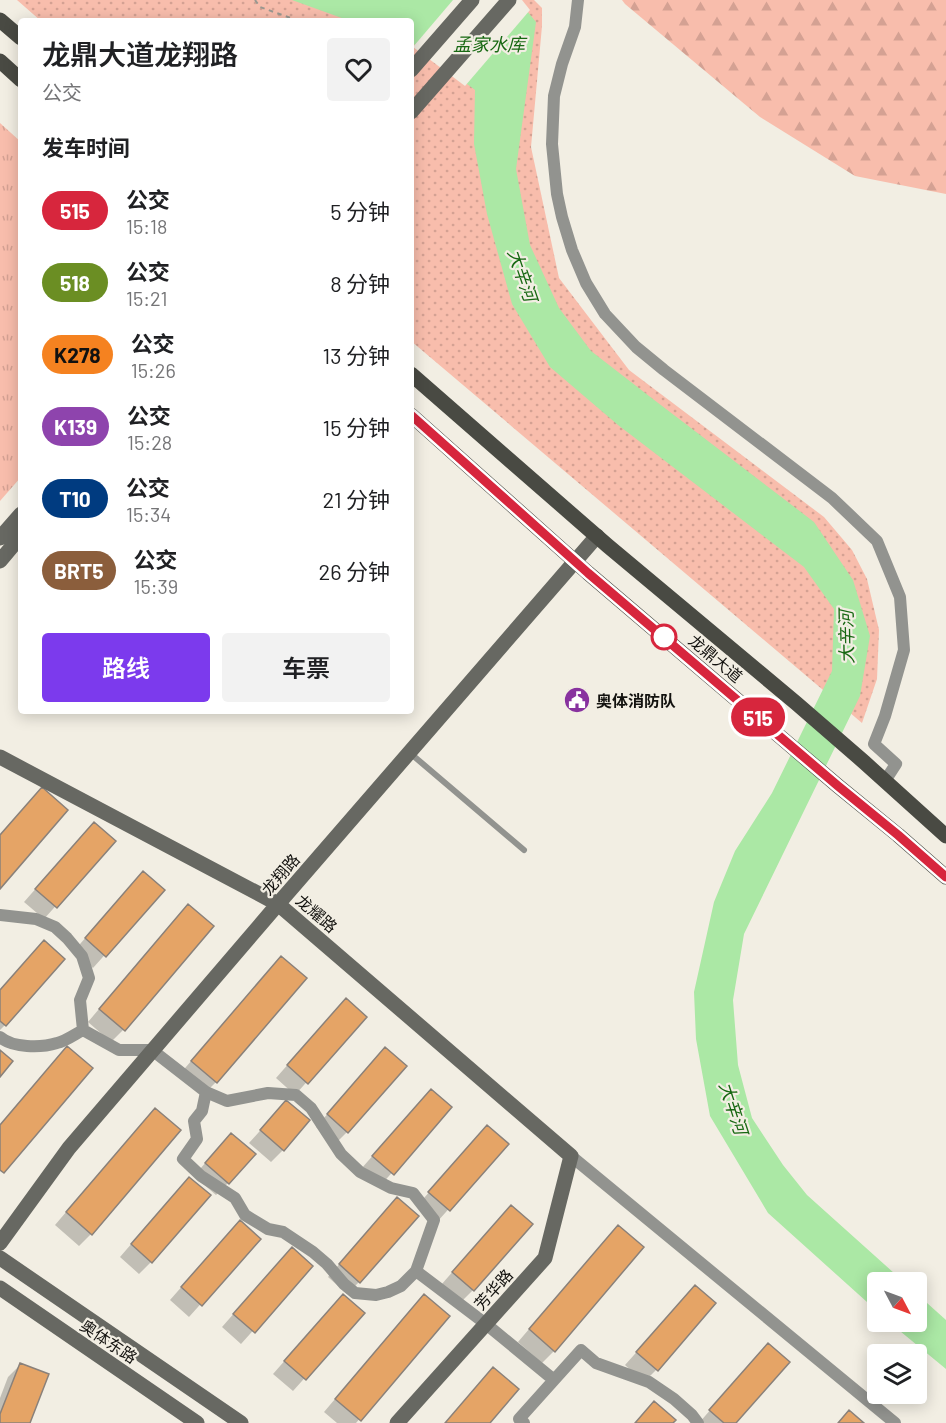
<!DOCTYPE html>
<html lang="zh">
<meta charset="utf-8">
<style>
:root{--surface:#fff;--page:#f2f2f2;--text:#202124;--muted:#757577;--accent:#7c3aed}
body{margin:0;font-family:Barlow,"Noto Sans SC",sans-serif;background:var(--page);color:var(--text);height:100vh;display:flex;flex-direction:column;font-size:22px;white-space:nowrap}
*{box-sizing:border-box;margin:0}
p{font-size:20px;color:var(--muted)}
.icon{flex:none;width:33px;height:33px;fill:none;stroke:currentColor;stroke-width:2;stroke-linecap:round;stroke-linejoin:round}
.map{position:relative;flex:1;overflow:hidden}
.sheet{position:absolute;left:18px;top:18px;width:396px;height:696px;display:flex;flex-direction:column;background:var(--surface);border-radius:6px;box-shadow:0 3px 15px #0003}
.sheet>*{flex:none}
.badge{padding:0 12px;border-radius:20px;font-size:21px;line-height:39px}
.needle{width:39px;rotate:131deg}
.buttons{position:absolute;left:867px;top:1272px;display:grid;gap:12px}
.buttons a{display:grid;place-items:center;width:60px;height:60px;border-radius:6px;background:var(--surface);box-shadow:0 3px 15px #0003;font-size:30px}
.map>.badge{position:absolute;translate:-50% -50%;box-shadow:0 0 0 3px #fff}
h2{padding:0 24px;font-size:22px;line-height:54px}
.round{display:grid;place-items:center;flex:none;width:63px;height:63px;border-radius:6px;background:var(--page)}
.summary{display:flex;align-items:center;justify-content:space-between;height:102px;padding:0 24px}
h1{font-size:28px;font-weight:600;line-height:45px}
.action{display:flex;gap:12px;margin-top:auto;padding:12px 24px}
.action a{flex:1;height:69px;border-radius:6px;background:var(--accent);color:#fff;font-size:24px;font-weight:600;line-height:69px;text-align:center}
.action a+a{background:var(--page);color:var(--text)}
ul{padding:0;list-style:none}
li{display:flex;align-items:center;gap:18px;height:72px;padding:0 24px}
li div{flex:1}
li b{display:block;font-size:22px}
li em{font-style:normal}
li .badge{min-width:66px;font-weight:700;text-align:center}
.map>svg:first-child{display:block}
.grass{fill:url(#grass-tufts)}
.forest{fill:url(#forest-firs)}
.park{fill:url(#park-dots)}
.water{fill:#abe8a5}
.pier{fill:#f2eee3}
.shadow{fill:#0003}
.building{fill:#e5a466;stroke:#8a817a;stroke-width:1.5}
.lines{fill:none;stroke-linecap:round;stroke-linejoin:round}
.path{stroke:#9a9890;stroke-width:2;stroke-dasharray:4.5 4.5;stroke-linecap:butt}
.lane{stroke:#92938f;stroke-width:6}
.street{stroke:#92938f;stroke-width:12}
.secondary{stroke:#676862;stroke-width:15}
.primary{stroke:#494a43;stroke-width:15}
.line-casing{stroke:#fff;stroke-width:14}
.line{stroke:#d7263d;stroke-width:9}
.stop-dot{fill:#fff;stroke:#d7263d;stroke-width:3}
.labels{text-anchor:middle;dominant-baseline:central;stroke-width:4.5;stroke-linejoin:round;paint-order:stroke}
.street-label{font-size:16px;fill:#13120f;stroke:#f2eee3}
.poi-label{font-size:16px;font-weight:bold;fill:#13120f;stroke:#f2eee3;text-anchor:start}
.water-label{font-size:18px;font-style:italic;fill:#176812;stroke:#f2eee3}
</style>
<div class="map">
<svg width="946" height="1423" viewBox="0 0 946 1423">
<defs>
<pattern id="grass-tufts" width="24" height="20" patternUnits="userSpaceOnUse" patternTransform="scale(1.5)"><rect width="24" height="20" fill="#f8bdac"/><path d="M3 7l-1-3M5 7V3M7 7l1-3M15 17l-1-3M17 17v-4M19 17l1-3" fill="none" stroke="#d4a193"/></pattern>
<pattern id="forest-firs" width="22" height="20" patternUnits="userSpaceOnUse" patternTransform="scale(1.5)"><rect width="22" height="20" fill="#f8bdac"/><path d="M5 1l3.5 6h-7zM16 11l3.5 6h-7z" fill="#d4a193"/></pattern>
<pattern id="park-dots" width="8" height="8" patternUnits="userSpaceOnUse" patternTransform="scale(1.5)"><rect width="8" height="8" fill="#f8bdac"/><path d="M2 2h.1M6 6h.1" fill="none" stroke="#d4a193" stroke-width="1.8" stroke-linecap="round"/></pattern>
</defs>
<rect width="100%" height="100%" fill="#f2eee3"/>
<path class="grass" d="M 0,123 L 21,142 L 21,477 L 0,501 Z"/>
<path class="forest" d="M 622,0 L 946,0 L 946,194 L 855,176 L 760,117 L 625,4 Z"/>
<path class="park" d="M 17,0 L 534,0 L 542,8 L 542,26 L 531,147 L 559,278 L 629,370 L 824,517 L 852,550 L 867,579 L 879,630 L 877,679 L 862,723 L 411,341 L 411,21 L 41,21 Z"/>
<path class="water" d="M 292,0 L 518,0 L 536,22 L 516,169 L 530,245 L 559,308 L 591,351 L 649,396 L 814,522 L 853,580 L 870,636 L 860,696 L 744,934 L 733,1000 L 738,1065 L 752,1118 L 783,1165 L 807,1195 L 904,1282 L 878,1282 L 877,1311 L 768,1213 L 710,1116 L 696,1039 L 694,992 L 714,902 L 735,851 L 772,793 L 832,671 L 834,609 L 804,567 L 618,425 L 550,367 L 512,304 L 487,214 L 474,144 L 475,90 L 411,42 L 411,21 L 350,21 Z
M 917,1294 L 946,1320 L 946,1369 L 889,1322 L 916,1322 Z"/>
<path class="pier" d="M 453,0 L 522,0 L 530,10 L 465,86 L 413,47 Z"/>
<path class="shadow" d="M 82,836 L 114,841 L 44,919 L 24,902 Z
M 131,885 L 163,890 L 93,968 L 74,951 Z
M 176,918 L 212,926 L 123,1030 L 111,1042 L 88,1022 Z
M 281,958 L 216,1082 L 204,1094 L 180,1074 L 269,970 Z
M 0,990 L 5,1025 L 0,1030 Z
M 334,1012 L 365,1017 L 295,1095 L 276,1078 Z
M 374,1061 L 347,1132 L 335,1144 L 316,1127 Z
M 286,1102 L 283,1150 L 271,1162 L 249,1143 Z
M 419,1103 L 450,1108 L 380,1186 L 361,1169 Z
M 155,1110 L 91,1234 L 79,1246 L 55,1225 L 143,1122 Z
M 475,1139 L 507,1144 L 437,1222 L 418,1205 Z
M 219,1147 L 228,1183 L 216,1195 L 194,1176 Z
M 177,1191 L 151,1262 L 139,1274 L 120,1257 Z
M 386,1211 L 359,1282 L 347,1294 L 328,1277 Z
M 499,1219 L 473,1290 L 461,1302 L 441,1285 Z
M 618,1227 L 554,1351 L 542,1363 L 518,1342 L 606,1239 Z
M 228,1234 L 259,1239 L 189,1317 L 170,1300 Z
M 280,1261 L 311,1266 L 241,1344 L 222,1327 Z
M 695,1287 L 656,1370 L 644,1382 L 625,1365 Z
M 424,1296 L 448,1316 L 356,1423 L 337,1423 L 324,1412 L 412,1308 Z
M 331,1308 L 363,1313 L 293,1391 L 273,1374 Z
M 756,1357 L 734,1423 L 699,1423 Z
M 20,1365 L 28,1423 L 0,1423 L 0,1398 L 8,1377 Z"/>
<path class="building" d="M 42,787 L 68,810 L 0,889 L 0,835 Z
M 94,822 L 116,841 L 57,908 L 35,889 Z
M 143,871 L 165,890 L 106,957 L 85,938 Z
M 188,904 L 214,926 L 125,1031 L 99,1009 Z
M 44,940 L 65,959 L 6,1026 L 0,1021 L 0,990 Z
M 281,956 L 307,978 L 217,1083 L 191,1061 Z
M 346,998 L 367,1017 L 308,1084 L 287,1065 Z
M 67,1046 L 93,1068 L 4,1173 L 0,1170 L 0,1125 Z
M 385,1047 L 407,1066 L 348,1133 L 327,1114 Z
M 0,1050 L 13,1061 L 0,1077 Z
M 431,1089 L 452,1107 L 394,1175 L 372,1156 Z
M 286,1100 L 310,1120 L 284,1151 L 260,1130 Z
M 155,1108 L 181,1130 L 92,1235 L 66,1212 Z
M 487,1125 L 509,1144 L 450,1211 L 428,1192 Z
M 231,1133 L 256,1154 L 229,1184 L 205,1163 Z
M 189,1177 L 211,1195 L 152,1263 L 131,1244 Z
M 397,1197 L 419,1216 L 360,1283 L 339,1264 Z
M 511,1205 L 533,1224 L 474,1291 L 452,1272 Z
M 240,1220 L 261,1239 L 202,1306 L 181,1287 Z
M 618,1225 L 644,1247 L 555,1352 L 529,1329 Z
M 292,1247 L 313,1266 L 255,1333 L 233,1314 Z
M 695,1285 L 716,1303 L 658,1371 L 636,1352 Z
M 343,1294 L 365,1313 L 306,1380 L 284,1361 Z
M 424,1294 L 450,1316 L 361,1421 L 335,1399 Z
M 768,1343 L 790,1362 L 736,1423 L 724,1423 L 709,1410 Z
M 20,1363 L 49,1374 L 30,1423 L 0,1423 L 0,1414 Z
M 493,1367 L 519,1389 L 490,1423 L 445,1423 Z
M 654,1401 L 676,1420 L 673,1423 L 635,1423 Z
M 849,1410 L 864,1423 L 838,1423 Z"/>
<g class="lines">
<path class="path" d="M 255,0 L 260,7 L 299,21"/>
<path class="lane" d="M 410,753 L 524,850"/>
<path class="street" d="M 578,0 L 575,27 L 562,64 L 554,96 L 552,144 L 557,194 L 562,217 L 572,250 L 586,283 L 605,314 L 636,347 L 664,370 L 832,498 L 877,541 L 900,597 L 904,650 L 885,716 L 874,744 L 896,764 L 885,781
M 0,915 L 36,919 L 55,927 L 67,938 L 82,956 L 89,978 L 80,1000 L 83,1030 L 119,1050 L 152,1050 L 206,1092 L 227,1101 L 268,1093 L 296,1095 L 311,1108 L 341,1154 L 360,1172 L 391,1188 L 413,1193 L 434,1220 L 416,1271 L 486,1324 L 554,1380 L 519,1419 L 524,1423
M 0,1037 C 12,1048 41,1048 57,1043 C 66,1041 75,1034 83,1030
M 206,1092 L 202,1111 L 194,1121 L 197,1139 L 183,1159 L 201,1176 L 235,1198 L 245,1215 L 268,1229 L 283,1232 L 313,1252 L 327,1264 L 344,1284 L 355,1293 L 376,1295 L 388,1292 L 401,1286 L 416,1271
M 571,1156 L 895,1423
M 554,1380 L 581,1350 L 596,1363 L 649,1382 L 674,1399 L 692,1415 L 698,1423"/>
<path class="secondary" d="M 411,70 L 472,0
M 411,112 L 509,0
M 0,538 L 21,514
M 0,561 L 21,536
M 0,757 L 278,904 L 571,1156 L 545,1258 L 397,1423
M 0,1243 L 69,1148 L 278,904 L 597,536
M 0,1258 L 241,1423
M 0,1288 L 197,1423"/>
<path class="primary" d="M 0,20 L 21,38
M 0,61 L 21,80
M 411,374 L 608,546 L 796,703 L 864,762 L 946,836
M 411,415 L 588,573 L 838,786 L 898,835 L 946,877"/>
</g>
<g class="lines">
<g class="line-casing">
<path id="line" d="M 411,415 L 588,573 L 838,786 L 898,835 L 946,877"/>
</g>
<use href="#line" class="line"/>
</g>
<defs>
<g id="civic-disc" transform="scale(1.35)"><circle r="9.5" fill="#88329f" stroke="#f2eee3"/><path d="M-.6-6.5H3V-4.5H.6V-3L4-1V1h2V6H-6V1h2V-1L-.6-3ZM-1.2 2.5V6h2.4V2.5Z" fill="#fff"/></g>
</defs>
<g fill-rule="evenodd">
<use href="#civic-disc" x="577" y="700"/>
</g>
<circle class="stop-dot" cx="664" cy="637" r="12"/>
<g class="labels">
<g class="street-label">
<text transform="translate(716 658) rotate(40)">龙鼎大道</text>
<text transform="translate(280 874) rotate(-49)">龙翔路</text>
<text transform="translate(317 913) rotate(41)">龙耀路</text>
<text transform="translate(493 1289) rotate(-48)">芳华路</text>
<text transform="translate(109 1341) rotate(34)">奥体东路</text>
</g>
<g class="poi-label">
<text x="596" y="700">奥体消防队</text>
</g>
<g class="water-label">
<text x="489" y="44">孟家水库</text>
<text transform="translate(523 275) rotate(71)">大辛河</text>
<text transform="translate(846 637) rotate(-91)">大辛河</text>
<text transform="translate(734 1108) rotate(72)">大辛河</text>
</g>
</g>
</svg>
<div class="buttons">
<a><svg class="needle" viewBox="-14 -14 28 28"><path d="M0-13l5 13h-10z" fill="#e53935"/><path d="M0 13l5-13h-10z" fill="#757577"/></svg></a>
<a><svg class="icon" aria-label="layers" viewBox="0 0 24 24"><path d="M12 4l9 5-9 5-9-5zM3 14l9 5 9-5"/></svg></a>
</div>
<b class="badge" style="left:758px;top:717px;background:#d7263d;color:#fff">515</b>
<section class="sheet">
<div class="summary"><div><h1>龙鼎大道龙翔路</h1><p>公交</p></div><a class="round"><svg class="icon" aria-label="heart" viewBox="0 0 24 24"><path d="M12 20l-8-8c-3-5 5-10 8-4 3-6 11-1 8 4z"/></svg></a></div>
<h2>发车时间</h2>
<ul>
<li><span class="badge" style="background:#d7263d;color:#fff">515</span><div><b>公交</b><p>15:18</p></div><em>5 分钟</em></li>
<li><span class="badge" style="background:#6b8e23;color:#fff">518</span><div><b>公交</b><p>15:21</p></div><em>8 分钟</em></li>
<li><span class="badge" style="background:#f58220;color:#111">K278</span><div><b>公交</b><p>15:26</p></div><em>13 分钟</em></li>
<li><span class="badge" style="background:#8e44ad;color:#fff">K139</span><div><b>公交</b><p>15:28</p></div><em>15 分钟</em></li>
<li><span class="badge" style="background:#003b80;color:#fff">T10</span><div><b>公交</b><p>15:34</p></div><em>21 分钟</em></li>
<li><span class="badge" style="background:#8b5e3c;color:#fff">BRT5</span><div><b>公交</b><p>15:39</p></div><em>26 分钟</em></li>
</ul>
<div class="action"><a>路线</a><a>车票</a></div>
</section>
</div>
